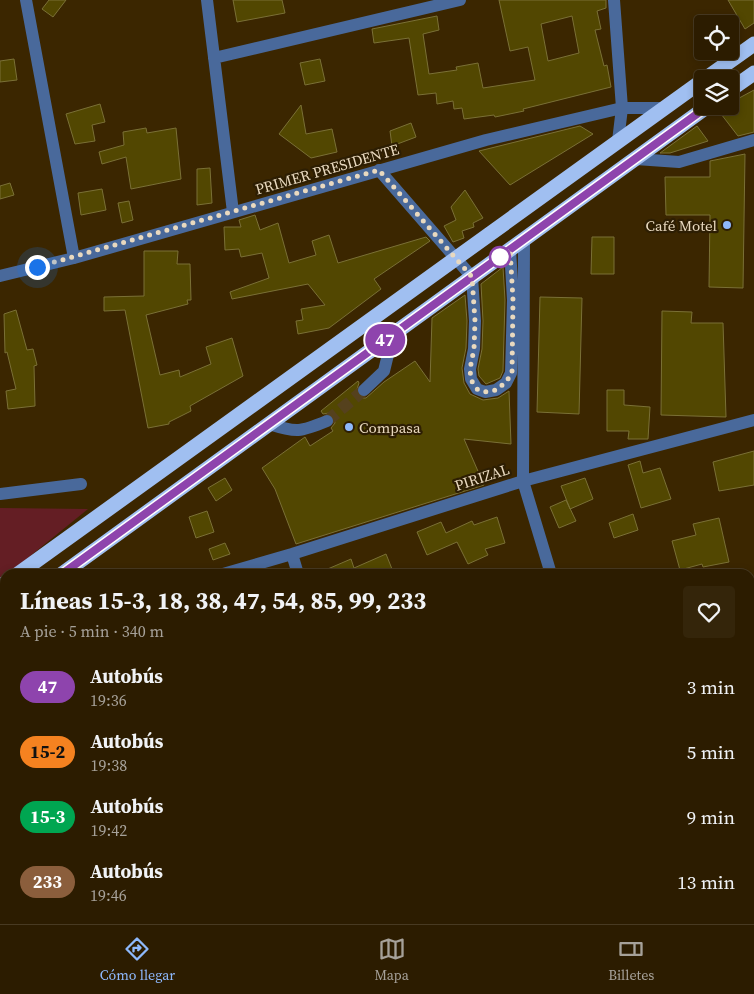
<!DOCTYPE html>
<html lang="es">
<meta charset="utf-8">
<style>
:root{--surface:#2c1c00;--page:#34250a;--text:#f1f3f6;--muted:#a6a199;--line:#483a22;--accent:#8eb9fc}
body{margin:0;font-family:"Source Serif 4",serif;background:var(--page);color:var(--text);height:100vh;display:flex;flex-direction:column;font-size:19px;white-space:nowrap}
*{box-sizing:border-box;margin:0}
p{font-size:16px;color:var(--muted)}
.icon{flex:none;width:28px;height:28px;fill:none;stroke:currentColor;stroke-width:2;stroke-linecap:round;stroke-linejoin:round}
.map{position:relative;flex:1;overflow:hidden}
.details{position:absolute;left:0px;top:569px;width:755px;height:356px;display:flex;flex-direction:column;background:var(--surface);border-radius:15px 15px 0 0;box-shadow:0 2px 8px #0003,0 0 0 1px var(--line)}
.details>*{flex:none}
.badge{padding:0 10px;border-radius:16px;font-size:18px;line-height:32px}
.controls{position:absolute;left:694px;top:15px;display:grid;gap:10px}
.controls a{display:grid;place-items:center;width:45px;height:45px;border-radius:5px;background:var(--surface);box-shadow:0 2px 8px #0003,0 0 0 1px var(--line);font-size:25px}
.you{position:absolute;width:25px;height:25px;margin:-12px;border:4px solid #fff;border-radius:50%;background:#1a73e8;box-shadow:0 0 0 8px #1a73e833}
.map>.badge{position:absolute;translate:-50% -50%;box-shadow:0 0 0 2px #fff}
.round{display:grid;place-items:center;flex:none;width:52px;height:52px;border-radius:5px;background:var(--page)}
.summary{display:flex;align-items:center;justify-content:space-between;height:85px;padding:0 20px}
h1{font-size:24px;font-weight:700;line-height:38px}
ul{padding:0;list-style:none}
li{display:flex;align-items:center;gap:15px;height:65px;padding:0 20px}
li div{flex:1}
li b{display:block;font-size:19px}
li em{font-style:normal}
li .badge{min-width:55px;font-weight:700;text-align:center}
.menu{display:flex;justify-content:space-around;align-items:center;height:70px;border-top:1px solid var(--line);background:var(--surface);font-size:14px;color:var(--muted)}
.menu a{display:grid;justify-items:center;gap:2px}
.menu .selected{color:var(--accent)}
.map>svg:first-child{display:block}
.green{fill:#641e24}
.building{fill:#524701;stroke:#7a7036;fill-rule:evenodd}
.lines{fill:none;stroke-linecap:round;stroke-linejoin:round}
.minor-tunnel{stroke:#55411d;stroke-width:12;stroke-dasharray:12 6;stroke-linecap:butt}
.minor{stroke:#49699b;stroke-width:12}
.highway{stroke:#a0bff1;stroke-width:15}
.line-casing{stroke:#fff;stroke-width:11}
.line{stroke:#8e44ad;stroke-width:8}
.walk{stroke:#e9d9bf;stroke-width:5;stroke-dasharray:0 9}
.poi-dot{fill:#8eb9fc;stroke:#2d1e03;stroke-width:2}
.stop-dot{fill:#fff;stroke:#8e44ad;stroke-width:2.5}
.labels{text-anchor:middle;dominant-baseline:central;stroke-width:4.5;stroke-linejoin:round;paint-order:stroke}
.street-label{font-size:15px;fill:#e9d9bf;stroke:#2d1e03}
.poi-label{font-size:15px;fill:#e9d9bf;stroke:#2d1e03;text-anchor:end}
</style>
<div class="map">
<svg width="754" height="924" viewBox="0 0 754 924">
<rect width="100%" height="100%" fill="#3b2600"/>
<path class="green" d="M 0,508 L 88,509 L 8,574 L 5,574 L 0,580 Z
M 493,920 L 673,920 L 675,924 L 484,924 Z"/>
<path class="building" d="M 49,0 L 66,0 L 53,17 L 42,9 Z
M 233,0 L 282,0 L 285,13 L 237,22 Z
M 499,0 L 606,0 L 606,8 L 597,11 L 601,29 L 595,30 L 604,66 L 607,65 L 611,87 L 523,109 L 524,111 L 495,117 L 494,115 L 464,119 L 462,108 L 454,109 L 453,101 L 437,104 L 436,93 L 418,95 L 409,38 L 374,43 L 372,29 L 437,16 L 439,30 L 423,34 L 429,74 L 457,70 L 456,67 L 478,63 L 483,88 L 535,80 L 528,47 L 510,51 ZM 572,16 L 579,53 L 548,61 L 541,24 Z
M 728,0 L 754,0 L 754,23 L 745,29 Z
M 14,59 L 17,80 L 0,82 L 0,61 Z
M 320,59 L 325,81 L 305,85 L 300,63 Z
M 754,90 L 754,132 L 738,136 L 718,110 L 730,106 L 730,103 Z
M 100,104 L 105,122 L 92,125 L 95,141 L 75,144 L 66,114 Z
M 301,105 L 306,134 L 332,129 L 337,152 L 311,158 L 279,134 Z
M 411,123 L 416,137 L 392,146 L 390,131 Z
M 580,126 L 593,134 L 510,185 L 479,151 Z
M 697,126 L 708,141 L 670,153 L 660,153 Z
M 146,128 L 147,133 L 176,128 L 181,179 L 131,189 L 126,157 L 102,164 L 99,152 L 124,145 L 123,132 Z
M 745,154 L 743,288 L 709,287 L 710,215 L 666,215 L 665,177 L 710,177 L 710,161 Z
M 210,168 L 212,203 L 197,205 L 197,169 Z
M 10,183 L 14,195 L 0,199 L 0,186 Z
M 102,189 L 106,210 L 81,215 L 78,193 Z
M 465,190 L 483,218 L 473,223 L 474,227 L 462,231 L 464,238 L 453,242 L 444,226 L 456,220 L 451,207 Z
M 129,201 L 133,220 L 122,223 L 118,203 Z
M 255,215 L 260,230 L 278,223 L 289,263 L 316,255 L 312,241 L 329,235 L 338,263 L 426,237 L 430,241 L 374,279 L 381,289 L 329,328 L 298,334 L 296,321 L 303,320 L 301,309 L 325,305 L 308,284 L 232,299 L 230,292 L 269,278 L 262,253 L 241,257 L 239,249 L 225,250 L 224,227 L 241,227 L 239,220 Z
M 592,237 L 614,237 L 614,274 L 591,274 Z
M 144,251 L 178,251 L 177,264 L 190,264 L 191,300 L 187,300 L 188,304 L 146,315 L 160,375 L 179,370 L 180,377 L 211,364 L 206,347 L 232,338 L 243,376 L 190,406 L 191,411 L 169,422 L 169,424 L 148,428 L 125,310 L 104,311 L 104,297 L 144,296 Z
M 503,267 L 505,300 L 503,371 L 500,378 L 486,384 L 479,376 L 478,369 L 482,349 L 483,321 L 481,284 Z
M 465,295 L 467,321 L 466,348 L 462,368 L 464,383 L 470,394 L 483,400 L 498,398 L 509,391 L 511,444 L 464,439 L 484,485 L 296,544 L 275,489 L 262,468 L 305,437 L 310,446 L 333,431 L 331,428 L 335,423 L 334,418 L 329,413 L 323,414 L 321,411 L 358,381 L 359,383 L 356,392 L 361,398 L 366,398 L 384,382 L 415,361 L 430,382 L 432,318 Z
M 540,297 L 582,298 L 579,414 L 537,412 Z
M 16,310 L 27,350 L 33,349 L 37,365 L 34,366 L 35,406 L 8,409 L 6,391 L 16,389 L 7,352 L 5,353 L 4,314 Z
M 662,311 L 692,312 L 691,323 L 723,323 L 726,417 L 661,415 Z
M 607,390 L 624,390 L 624,405 L 650,407 L 648,439 L 628,439 L 629,431 L 607,431 Z
M 754,451 L 754,485 L 719,491 L 713,462 Z
M 640,461 L 643,473 L 660,468 L 671,499 L 641,508 L 628,465 Z
M 225,478 L 232,490 L 216,501 L 208,488 Z
M 585,478 L 593,499 L 570,509 L 561,486 Z
M 566,500 L 576,521 L 559,528 L 550,507 Z
M 207,511 L 214,532 L 196,538 L 189,517 Z
M 633,514 L 638,530 L 614,538 L 609,523 Z
M 497,517 L 505,543 L 485,549 L 488,555 L 468,564 L 457,542 L 427,555 L 417,532 L 441,522 L 446,533 L 472,521 L 474,525 Z
M 719,518 L 729,562 L 703,567 L 702,564 L 680,570 L 672,541 L 696,535 L 693,524 Z
M 225,543 L 230,554 L 213,560 L 209,549 Z
M 386,554 L 394,574 L 316,574 L 351,559 L 354,568 Z"/>
<g class="lines">
<path class="minor-tunnel" d="M 327,421 L 364,390"/>
<path class="minor" d="M 26,0 L 74,258
M 207,0 L 233,212
M 614,0 L 622,108 L 618,141
M 214,58 L 460,0
M 636,159 L 679,162 L 754,140
M 379,170 L 472,277 L 475,321 L 474,349 L 470,369 L 471,379 L 477,389 L 485,392 L 496,390 L 506,383 L 511,373 L 513,300 L 510,249
M 524,239 L 523,481 L 551,574
M 0,276 L 74,258 L 486,140 L 622,108 L 665,108
M 364,390 L 384,371 L 393,334
M 269,424 C 297,433 300,432 327,421
M 0,494 L 81,484
M 292,554 L 298,574
M 223,574 L 292,554 L 523,481 L 754,420
M 0,593 L 5,600
M 750,636 L 754,635
M 750,784 L 754,782
M 0,916 L 5,914
M 175,920 L 176,924
M 393,920 L 394,924
M 689,920 L 691,924
M 443,924 L 452,920
M 609,924 L 619,920"/>
<path class="highway" d="M 705,79 L 754,44
M 730,90 L 754,73
M 18,574 L 702,81
M 62,574 L 708,106
M 0,587 L 5,583
M 0,620 L 5,616"/>
</g>
<g class="lines">
<g class="line-casing">
<path id="line" d="M 62,574 L 708,106"/>
</g>
<use href="#line" class="line"/>
<path class="walk" d="M 37,267 L 379,170 L 472,277 L 475,321 L 474,349 L 470,369 L 471,380 L 477,389 L 485,392 L 496,390 L 506,382 L 512,373 L 513,300 L 510,249 L 500,257"/>
</g>
<g class="poi-dot">
<circle cx="727" cy="225" r="5"/>
<circle cx="349" cy="427" r="5"/>
</g>
<circle class="stop-dot" cx="500" cy="257" r="10"/>
<g class="labels">
<g class="street-label">
<text transform="translate(327 169) rotate(-16)">PRIMER PRESIDENTE</text>
<text transform="translate(482 477) rotate(-18)">PIRIZAL</text>
</g>
<g class="poi-label">
<text x="717" y="225">Café Motel</text>
<text x="359" y="427" text-anchor="start">Compasa</text>
</g>
</g>
</svg>
<div class="controls">
<a><svg class="icon" aria-label="locate" viewBox="0 0 24 24"><circle cx="12" cy="12" r="6"/><path d="M12 2v4M12 18v4M2 12h4M18 12h4"/></svg></a>
<a><svg class="icon" aria-label="layers" viewBox="0 0 24 24"><path d="M12 4l9 5-9 5-9-5zM3 14l9 5 9-5"/></svg></a>
</div>
<div class="you" style="left:37px;top:267px"></div>
<b class="badge" style="left:385px;top:340px;background:#8e44ad;color:#fff">47</b>
<section class="details">
<div class="summary"><div><h1>Líneas 15-3, 18, 38, 47, 54, 85, 99, 233</h1><p>A pie · 5 min · 340 m</p></div><a class="round"><svg class="icon" aria-label="heart" viewBox="0 0 24 24"><path d="M12 20l-8-8c-3-5 5-10 8-4 3-6 11-1 8 4z"/></svg></a></div>
<ul>
<li><span class="badge" style="background:#8e44ad;color:#fff">47</span><div><b>Autobús</b><p>19:36</p></div><em>3 min</em></li>
<li><span class="badge" style="background:#f58220;color:#111">15-2</span><div><b>Autobús</b><p>19:38</p></div><em>5 min</em></li>
<li><span class="badge" style="background:#00a651;color:#fff">15-3</span><div><b>Autobús</b><p>19:42</p></div><em>9 min</em></li>
<li><span class="badge" style="background:#8b5e3c;color:#fff">233</span><div><b>Autobús</b><p>19:46</p></div><em>13 min</em></li>
</ul>
</section>
</div>
<nav class="menu">
<a class="selected"><svg class="icon" aria-label="directions" viewBox="0 0 24 24"><path d="M12 3l9 9-9 9-9-9zM9 14v-3h6M13 9l2 2-2 2"/></svg>Cómo llegar</a>
<a><svg class="icon" aria-label="map" viewBox="0 0 24 24"><path d="M3 6l6-2 6 2 6-2v14l-6 2-6-2-6 2zM9 4v14M15 6v14"/></svg>Mapa</a>
<a><svg class="icon" aria-label="tickets" viewBox="0 0 24 24"><path d="M3 7h18v10H3zM15 7v10"/></svg>Billetes</a>
</nav>
